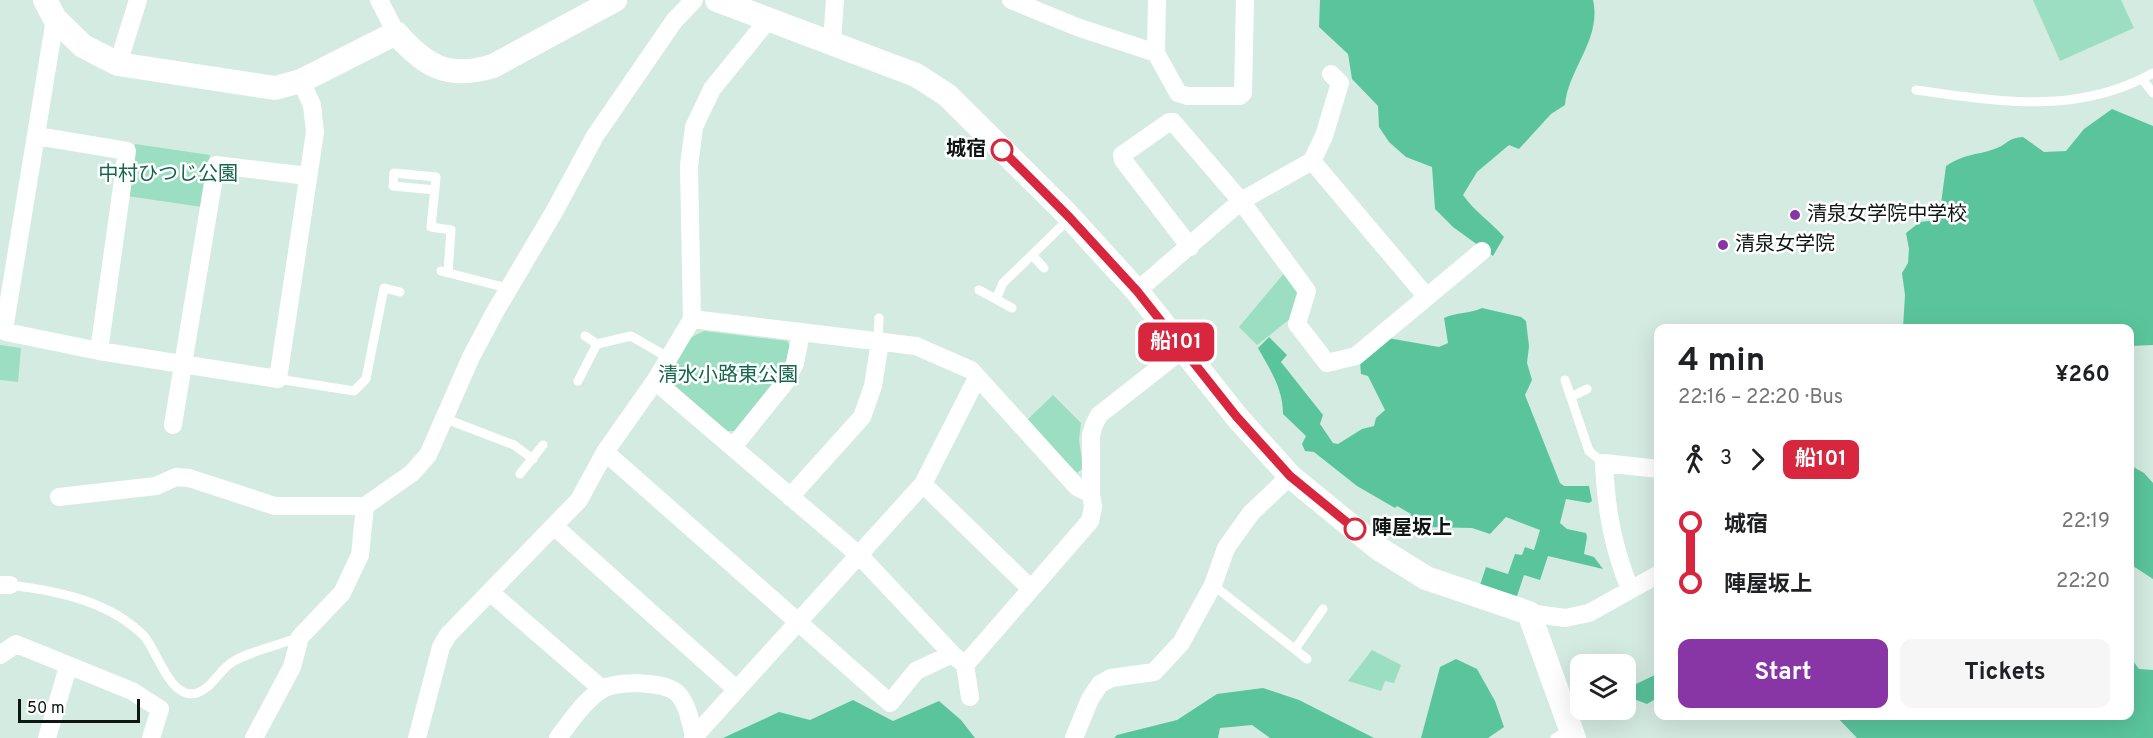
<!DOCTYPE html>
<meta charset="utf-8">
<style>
:root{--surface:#fff;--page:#f6f6f6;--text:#202124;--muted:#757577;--accent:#8836a5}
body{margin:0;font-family:Overpass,"Noto Sans JP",sans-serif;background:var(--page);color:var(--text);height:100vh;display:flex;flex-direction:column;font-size:22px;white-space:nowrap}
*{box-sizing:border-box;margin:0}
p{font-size:20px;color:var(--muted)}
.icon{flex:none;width:33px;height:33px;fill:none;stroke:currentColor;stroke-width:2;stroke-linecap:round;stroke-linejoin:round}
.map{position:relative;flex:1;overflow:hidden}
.details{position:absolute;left:1654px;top:324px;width:480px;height:396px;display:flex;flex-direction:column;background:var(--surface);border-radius:12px;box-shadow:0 6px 24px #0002}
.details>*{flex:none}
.badge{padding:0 12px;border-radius:9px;font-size:21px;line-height:39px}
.tools{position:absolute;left:1570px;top:654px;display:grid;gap:12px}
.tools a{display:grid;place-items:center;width:66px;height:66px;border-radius:12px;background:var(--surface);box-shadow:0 6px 24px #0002;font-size:30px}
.scale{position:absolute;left:18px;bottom:15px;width:122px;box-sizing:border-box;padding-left:6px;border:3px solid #0e1613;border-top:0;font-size:16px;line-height:21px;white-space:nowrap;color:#0e1613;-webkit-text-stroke:4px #fff;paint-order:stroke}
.map>.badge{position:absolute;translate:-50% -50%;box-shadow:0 0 0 3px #fff}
.legs{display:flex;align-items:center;gap:9px;height:66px;padding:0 24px;font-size:20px}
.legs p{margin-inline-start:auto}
.overview{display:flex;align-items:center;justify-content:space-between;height:102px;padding:0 24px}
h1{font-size:33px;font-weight:700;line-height:45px}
.primary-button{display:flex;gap:12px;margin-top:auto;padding:12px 24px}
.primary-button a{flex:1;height:69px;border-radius:12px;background:var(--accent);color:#fff;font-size:24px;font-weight:700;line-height:69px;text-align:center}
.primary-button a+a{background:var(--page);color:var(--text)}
ul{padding:0 24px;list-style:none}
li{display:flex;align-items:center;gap:21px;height:60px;font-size:22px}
li i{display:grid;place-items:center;width:9px;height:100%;margin:0 8px;background:currentColor}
li i::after{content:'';width:15px;height:15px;margin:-8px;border:4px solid;border-radius:50%;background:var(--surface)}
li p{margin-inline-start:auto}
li:first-child i{background:linear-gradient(#0000 50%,currentColor 0)}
li:last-child i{background:linear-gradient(currentColor 50%,#0000 0)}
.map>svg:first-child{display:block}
.green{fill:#9cdec2}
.forest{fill:#5ac59d}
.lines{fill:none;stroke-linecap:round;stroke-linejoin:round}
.service{stroke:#fff;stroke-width:9}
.minor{stroke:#fff;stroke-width:18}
.tertiary{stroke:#fff;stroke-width:24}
.line-1-casing{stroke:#fff;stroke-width:14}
.line-1{stroke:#d7263d;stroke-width:9}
.stop-1-dot{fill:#fff;stroke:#d7263d;stroke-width:3}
.poi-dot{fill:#8836a5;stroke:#fff;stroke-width:2}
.labels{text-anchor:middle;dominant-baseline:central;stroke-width:5;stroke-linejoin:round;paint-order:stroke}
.stop-label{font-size:20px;font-weight:bold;fill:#0e1613;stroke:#fff;text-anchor:end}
.park-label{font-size:20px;fill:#15674c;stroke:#fff}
.poi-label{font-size:20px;fill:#0e1613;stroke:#fff;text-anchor:start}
</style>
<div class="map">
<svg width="2153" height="738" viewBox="0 0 2153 738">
<rect width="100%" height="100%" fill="#d4ebe1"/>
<path class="green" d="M 2033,0 L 2121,0 L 2134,28 L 2060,61 Z
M 135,144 L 210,155 L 202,207 L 127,196 Z
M 1285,272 L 1298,293 L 1290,319 L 1257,345 L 1239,327 Z
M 704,331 L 787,341 L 793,350 L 790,363 L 737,431 L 727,431 L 673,384 L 672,369 L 690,338 Z
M 0,345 L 21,348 L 18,382 L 0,380 Z
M 1053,395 L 1081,423 L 1079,440 L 1083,468 L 1077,473 L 1026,421 Z
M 1372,650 L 1401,665 L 1394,683 L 1385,681 L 1381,691 L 1348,681 Z"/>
<path class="forest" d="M 1320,0 L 1593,0 C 1602,39 1568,69 1565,105 L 1551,114 L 1519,149 L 1509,145 L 1477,172 L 1463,195 C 1475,212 1491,222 1504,237 L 1493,256 L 1453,227 L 1435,209 L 1432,167 L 1406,157 L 1389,142 L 1379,127 L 1378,106 L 1352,79 L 1348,54 L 1319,27 Z
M 2112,109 L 2153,126 L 2153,345 L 2130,346 L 2130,328 L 1903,328 L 1905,295 L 1902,273 L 1908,263 L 1909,249 L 1906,233 L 1920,222 L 1936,220 L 1940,211 L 1946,166 C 1968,152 1977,156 1997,148 C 2009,143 2008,138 2023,137 L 2044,152 L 2066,151 L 2084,129 Z
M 1482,308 L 1521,317 L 1526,321 L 1529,346 L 1527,363 L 1532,380 L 1525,395 L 1560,483 L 1564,486 L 1589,486 L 1592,501 L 1589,503 L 1566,499 L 1560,523 L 1567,529 L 1586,533 L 1587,537 L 1584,554 L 1594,557 L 1603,569 L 1548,556 L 1540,580 L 1524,575 L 1517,596 L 1479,588 L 1486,567 L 1508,574 L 1515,554 L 1522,555 L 1525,547 L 1534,550 L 1540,530 L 1506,517 L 1490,534 L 1472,528 L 1427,527 L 1409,518 L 1411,514 L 1397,506 L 1395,508 L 1357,486 L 1314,452 L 1305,451 L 1302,444 L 1306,436 L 1283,414 C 1283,388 1270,370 1258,348 L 1269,337 L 1287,355 L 1281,362 L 1323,415 L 1320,424 L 1333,443 L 1338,444 L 1362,429 L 1374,426 L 1376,418 L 1385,410 L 1368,376 L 1361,374 L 1360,362 L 1388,338 L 1439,347 L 1448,343 L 1444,318 C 1457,312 1469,314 1482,308 Z
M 2130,465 L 2144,473 L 2153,483 L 2153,579 L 2130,564 Z
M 2130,657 L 2139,669 L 2153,670 L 2153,738 L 1857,738 L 1836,716 L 2130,716 Z
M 1456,659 L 1477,669 L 1495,701 L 1504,727 L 1488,738 L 1421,738 L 1440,667 Z
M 1659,673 L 1659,697 L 1647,704 L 1634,699 L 1636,684 Z
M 1263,688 L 1299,700 L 1374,738 L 1270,738 L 1252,725 L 1220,728 L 1218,738 L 1114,738 L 1117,735 L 1177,720 L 1217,694 Z
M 853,700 L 893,721 L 939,701 L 961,720 L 975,738 L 723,738 L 779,712 L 810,720 Z"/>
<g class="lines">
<path class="service" d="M 2142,79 L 2153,93
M 1916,90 C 1998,101 2076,116 2153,73
M 435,190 L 393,186 L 394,173 L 436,177 L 431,227 L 451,230 L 448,272
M 1032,255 L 1044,268
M 441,271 L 507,288
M 979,290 L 1012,308
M 996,299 L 1003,283 L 1070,218
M 585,336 L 597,344
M 878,342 L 879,318
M 278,379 L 354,391 L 366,379 L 384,288 L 400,292
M 1565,380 L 1589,451 L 1604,463
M 578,381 L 597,344 L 631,336 L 669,358
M 1571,397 L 1587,389
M 446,419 L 514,445 L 533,459
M 520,474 L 543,445
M 10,585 C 58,591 109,601 144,636 C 157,650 170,701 197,693 C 212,688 219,671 231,663 C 244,653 282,644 300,637
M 1213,585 L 1307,659
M 1295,649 L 1323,609
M 1555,738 L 1571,728"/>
<path class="minor" d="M 379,0 L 396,33
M 1011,0 L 1077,27 L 1156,53 L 1178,93 L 1187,96 L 1240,96 L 1243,93 L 1245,0
M 55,19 L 4,330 L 6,332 L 99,351 L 278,379 L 315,132 L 312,105 L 301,81
M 832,42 L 835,0
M 1156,53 L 1157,0
M 118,64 L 138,0
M 37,136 L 127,151 L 99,351
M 1312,161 L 1426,296
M 1190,247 L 1123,160 L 1122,155 L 1169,122 L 1173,122 L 1241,201 L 1312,161 L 1324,136 L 1340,83 L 1331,74
M 1137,291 L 1241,201 L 1307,291 L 1297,324 L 1327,363 L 1356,356 L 1482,251
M 692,319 L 916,346 L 971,370 L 1077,487 L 1091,494
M 655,381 L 860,556 L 952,654 L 965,665 L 970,697
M 173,425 L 216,165 L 308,176
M 733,447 L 786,381 L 795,363 L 801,333
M 605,452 L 890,703 L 916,671 L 952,654
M 923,484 L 1031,589
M 59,497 L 156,486 L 176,477 L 189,478 L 275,506 L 365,506
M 790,497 L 862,417 L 873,386 L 880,342
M 555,527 L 736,689
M 0,585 L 10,585
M 1630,589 C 1613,548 1606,509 1604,463 L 1659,469
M 490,592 L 602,689
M 1529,613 L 1565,618 L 1589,613 L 1659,574
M 0,655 L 16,644 L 132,691 L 160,709 L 151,738
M 965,665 L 1090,521 L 1093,507 L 1091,494 L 1091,435 L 1094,425 L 1099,415 L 1182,350
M 47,738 L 68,667
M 254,738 L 292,667 L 300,637 L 342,593 L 360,555 L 365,506 L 412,473 L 428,455 L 471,357 L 496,310 L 554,212 L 595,136 L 674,21 L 694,0
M 417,738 L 441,647 L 448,635 L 579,500 L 605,452 L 655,381 L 692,319 L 689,166 L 694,127 L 712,89 L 768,20
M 558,738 C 571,721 583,702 601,690 C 615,680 664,681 677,693 C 688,704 690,721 694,736
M 693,738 L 923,484 L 977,378
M 1074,738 L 1090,699 L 1100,684 L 1111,678 L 1154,672 L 1181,643 L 1213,585 L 1226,548 L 1251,513 L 1290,476"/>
<path class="tertiary" d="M 45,0 L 55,19 L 83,46 L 118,64 L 275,88 L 301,81 L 396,33 C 425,66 448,80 493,66 L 615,0
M 717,0 L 916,75 L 947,95 L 1066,213 L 1137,291 L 1236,416 L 1290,476 L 1378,548 L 1426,578 L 1529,613 L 1574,738"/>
</g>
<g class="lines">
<g class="line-1-casing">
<path id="line-1" d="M 1002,150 L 1070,218 L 1137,291 L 1236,416 L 1290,476 L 1355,529"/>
</g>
<use href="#line-1" class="line-1"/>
</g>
<g class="stop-1-dot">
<circle cx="1002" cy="150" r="10"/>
<circle cx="1355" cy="529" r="10"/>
</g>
<g class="poi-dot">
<circle cx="1795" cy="215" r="6"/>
<circle cx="1723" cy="245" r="6"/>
</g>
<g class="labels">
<g class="stop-label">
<text x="986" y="150">城宿</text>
<text x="1372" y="529" text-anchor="start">陣屋坂上</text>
</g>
<g class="park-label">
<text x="168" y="175">中村ひつじ公園</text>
<text x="728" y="376">清水小路東公園</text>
</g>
<g class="poi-label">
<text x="1807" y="215">清泉女学院中学校</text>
<text x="1735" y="245">清泉女学院</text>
</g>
</g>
</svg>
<div class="tools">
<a><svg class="icon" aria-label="layers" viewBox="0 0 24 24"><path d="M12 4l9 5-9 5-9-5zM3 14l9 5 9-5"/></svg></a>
</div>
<div class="scale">50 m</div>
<b class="badge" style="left:1176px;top:342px;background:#d7263d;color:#fff">船101</b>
<section class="details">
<div class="overview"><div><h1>4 min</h1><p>22:16 – 22:20 · Bus</p></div><b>¥260</b></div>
<div class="legs"><svg class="icon" aria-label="walk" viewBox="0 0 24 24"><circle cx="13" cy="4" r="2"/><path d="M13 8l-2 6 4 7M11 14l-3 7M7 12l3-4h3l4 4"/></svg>3<svg class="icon" aria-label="forward" viewBox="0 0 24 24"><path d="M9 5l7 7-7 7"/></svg><b class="badge" style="background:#d7263d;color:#fff">船101</b></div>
<ul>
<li><i style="color:#d7263d"></i><b>城宿</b><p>22:19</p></li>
<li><i style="color:#d7263d"></i><b>陣屋坂上</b><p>22:20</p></li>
</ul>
<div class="primary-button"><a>Start</a><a>Tickets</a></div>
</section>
</div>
